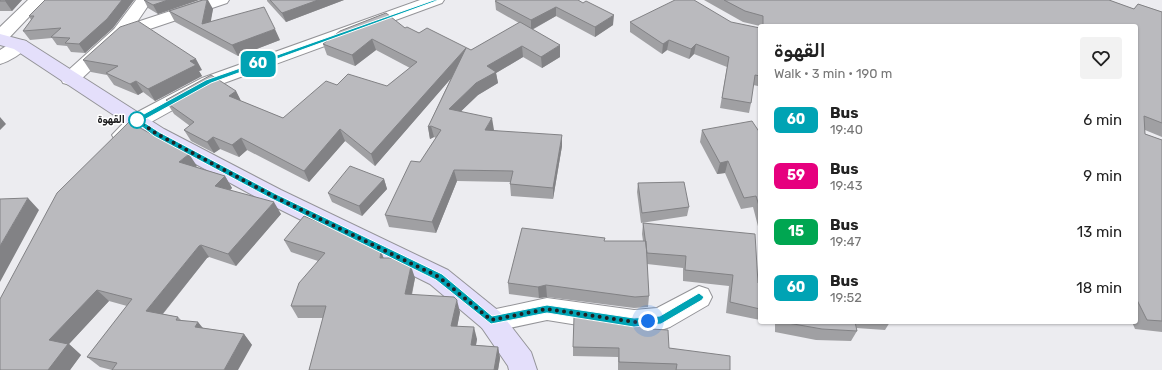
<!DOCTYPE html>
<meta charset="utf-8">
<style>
:root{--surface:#fff;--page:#f2f2f2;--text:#222;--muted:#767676}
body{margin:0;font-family:Rubik,"Noto Naskh Arabic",sans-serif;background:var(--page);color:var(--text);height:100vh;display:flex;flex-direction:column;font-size:15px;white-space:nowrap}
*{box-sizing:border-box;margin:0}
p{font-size:13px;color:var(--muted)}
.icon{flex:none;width:22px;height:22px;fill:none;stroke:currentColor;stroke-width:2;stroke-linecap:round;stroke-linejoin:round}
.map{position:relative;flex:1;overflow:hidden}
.side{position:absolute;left:758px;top:24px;width:380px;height:300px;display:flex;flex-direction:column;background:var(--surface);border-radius:4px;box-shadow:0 1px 3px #0004}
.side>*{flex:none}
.badge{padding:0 8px;border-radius:6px;font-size:14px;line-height:26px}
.you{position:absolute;width:20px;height:20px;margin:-10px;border:3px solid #fff;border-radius:50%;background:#1a73e8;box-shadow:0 0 0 6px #1a73e833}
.map>.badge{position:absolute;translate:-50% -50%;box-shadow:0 0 0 2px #fff}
.round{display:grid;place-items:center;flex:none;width:42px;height:42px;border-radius:4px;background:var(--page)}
.summary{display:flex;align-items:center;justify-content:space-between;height:68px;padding:0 16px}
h1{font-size:19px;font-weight:600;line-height:30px}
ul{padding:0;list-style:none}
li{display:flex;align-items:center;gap:12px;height:56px;padding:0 16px}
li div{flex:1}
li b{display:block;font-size:15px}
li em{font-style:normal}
li .badge{min-width:44px;font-weight:700;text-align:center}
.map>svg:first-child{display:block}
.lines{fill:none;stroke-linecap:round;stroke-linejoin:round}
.street-casing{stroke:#949498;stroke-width:2}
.secondary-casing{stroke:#949498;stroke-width:2}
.street{fill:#fff;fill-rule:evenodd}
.secondary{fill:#e4dffb;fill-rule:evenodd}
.wall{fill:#a0a0a3}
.shaded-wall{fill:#828285}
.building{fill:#bababe;stroke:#828285}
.line{fill:#00a3b4;stroke:#fff}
.walk{stroke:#212123;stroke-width:4;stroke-dasharray:0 7.2}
.stop-dot{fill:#fff;stroke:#00a3b4;stroke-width:2}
.labels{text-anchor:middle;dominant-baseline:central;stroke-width:3;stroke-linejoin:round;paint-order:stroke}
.stop-label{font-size:10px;font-weight:bold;fill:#212123;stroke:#fff;text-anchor:end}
</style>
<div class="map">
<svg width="1162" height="370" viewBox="0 0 1162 370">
<rect width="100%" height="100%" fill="#ececf0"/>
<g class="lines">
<g class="street-casing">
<path id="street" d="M 28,0 L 45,0 L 6,41 L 0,42 L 0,27 Z
M 136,0 L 152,0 L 137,22 L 204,0 L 229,0 L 227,3 L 126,37 L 77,83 L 70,85 L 63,83 L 61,79 L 63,75 L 114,29 Z
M 420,0 L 444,0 L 442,3 L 216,86 L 144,126 L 129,140 L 122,142 L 115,140 L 112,135 L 130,116 L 202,78 Z
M 20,40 L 26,41 L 29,45 C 23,53 10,61 0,64 L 0,50 L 14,41 Z
M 699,286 L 708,289 L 712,297 L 708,305 L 670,327 L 661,330 L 634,334 L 547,320 L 491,332 L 482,328 L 478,320 L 482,312 L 547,298 L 634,310 L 657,308 Z"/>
</g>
<g class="secondary-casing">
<path id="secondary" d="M 0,34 L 26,41 L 164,129 L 281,190 L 448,270 L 500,312 L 531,352 L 537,370 L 509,370 L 508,366 L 482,328 L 430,284 L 265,202 L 150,139 L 14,49 L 0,45 Z"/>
</g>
<use href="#street" class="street"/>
<use href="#secondary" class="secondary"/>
</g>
<path class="wall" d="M 0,0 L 22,0 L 12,11 L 0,11 Z
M 45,0 L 134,0 L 113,28 L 85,53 L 71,52 L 67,46 L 57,45 L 52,38 L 30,40 L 23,31 L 31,20 L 29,16 Z
M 144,0 L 199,0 L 158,14 L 148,8 Z
M 267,0 L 344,0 L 286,22 L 267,1 Z
M 578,0 L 613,25 L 595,37 L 556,16 L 532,30 L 560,57 L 542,68 L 523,57 L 496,73 L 498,83 L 478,95 L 461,111 L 494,130 L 562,146 L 553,199 L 511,196 L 510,184 L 510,182 L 457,181 L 436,233 L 389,227 L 385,215 L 436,138 L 434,137 L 430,139 L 428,127 L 451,78 L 375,166 L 345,141 L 309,182 L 247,150 L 239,157 L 220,149 L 214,153 L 191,141 L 184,130 L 190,126 L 174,114 L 167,103 L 168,103 L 166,100 L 236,91 L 241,101 L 283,118 L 337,85 L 387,86 L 410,68 L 376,50 L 355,66 L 327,55 L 323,44 L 405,28 L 471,50 L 519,23 L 496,10 L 495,1 Z
M 704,0 L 1109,0 L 1134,9 L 1138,4 L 1162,12 L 1162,137 L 1145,130 L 1145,134 L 1162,140 L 1162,332 L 1135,329 L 1132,322 L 1136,322 L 1136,26 L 760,26 L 743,22 Z
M 213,9 L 210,22 L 280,40 L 238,56 L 175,22 L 169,11 Z
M 630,22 L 760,28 L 760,80 L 758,86 L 753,85 L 751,103 L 749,113 L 720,108 L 727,67 L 694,54 L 689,59 L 667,50 L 662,54 L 630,32 Z
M 83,60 L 202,70 L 199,71 L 202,76 L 155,101 L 143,92 L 138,95 L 114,85 L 107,75 L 91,72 Z
M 702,130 L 760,133 L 760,234 L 753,207 L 741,209 L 725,173 L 717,174 L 700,142 Z
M 197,166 L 196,167 L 225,176 L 232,188 L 230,190 L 281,214 L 236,266 L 209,257 L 207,258 L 163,314 L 178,317 L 181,320 L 203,328 L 244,334 L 252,345 L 112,370 L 100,367 L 87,357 L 127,306 L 109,301 L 69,344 L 81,355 L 70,370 L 0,370 L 0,299 Z
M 384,179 L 387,189 L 362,216 L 332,202 L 328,193 Z
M 638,183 L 689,207 L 687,216 L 641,223 L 637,192 Z
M 643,223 L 758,283 L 760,284 L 760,320 L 726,313 L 729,286 L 683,281 L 683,268 L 647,264 L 649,296 L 648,307 L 634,308 L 547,297 L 539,298 L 509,294 L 508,283 L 605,241 L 643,241 L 642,234 Z
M 284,240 L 384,258 L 415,278 L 412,295 L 460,312 L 457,327 L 477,339 L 476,345 L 498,347 L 500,358 L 498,370 L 309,370 L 323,318 L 298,318 L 291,306 L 318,261 L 291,252 Z
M 769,322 L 890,322 L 885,330 L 856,328 L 857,331 L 851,341 L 816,340 L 775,332 L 775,323 Z
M 651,329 L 669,348 L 730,370 L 618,370 L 618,357 L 573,356 L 573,347 Z"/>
<path class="shaded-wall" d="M 6,0 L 22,0 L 12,11 L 5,1 Z
M 122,0 L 134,0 L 113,28 L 85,53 L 79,44 Z
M 168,0 L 199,0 L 158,14 L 153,5 Z
M 207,0 L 208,0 L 213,9 L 209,32 L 202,24 Z
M 318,0 L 344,0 L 286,22 L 282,13 Z
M 556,7 L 556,16 L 531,30 L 531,20 Z
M 614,15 L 613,25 L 595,37 L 595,27 Z
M 275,29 L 280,40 L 238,56 L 232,45 Z
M 372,39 L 376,50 L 355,66 L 352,55 Z
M 669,40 L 667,50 L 662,54 L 663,44 Z
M 696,44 L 694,54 L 689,59 L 691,49 Z
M 560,45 L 560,57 L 542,68 L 541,57 Z
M 522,46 L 523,57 L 496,73 L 498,83 L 478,95 L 452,120 L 449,109 L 476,83 L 487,66 Z
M 466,48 L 468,59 L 375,166 L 371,154 Z
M 196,59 L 202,70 L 199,71 L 202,76 L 155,101 L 148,89 L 190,61 Z
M 136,81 L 143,92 L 138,95 L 130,84 Z
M 236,91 L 242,103 L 229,96 Z
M 0,117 L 6,124 L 0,130 Z
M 492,118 L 494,130 L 487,141 L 485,130 Z
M 431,126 L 434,137 L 430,139 L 428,127 Z
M 340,129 L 345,141 L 309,182 L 304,171 Z
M 562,135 L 562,146 L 553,199 L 553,188 Z
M 213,137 L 220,149 L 214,153 L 207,142 Z
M 241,138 L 247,150 L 239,157 L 232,145 Z
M 189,154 L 197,166 L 187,174 L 179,162 Z
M 728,161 L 725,173 L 717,174 L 720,163 Z
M 454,170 L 457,181 L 436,233 L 432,222 Z
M 225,176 L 232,188 L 222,198 L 215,186 Z
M 384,179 L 387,189 L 362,216 L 359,206 Z
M 28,198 L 39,210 L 0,282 L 0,246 Z
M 274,202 L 281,214 L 236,266 L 228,254 Z
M 201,245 L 209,257 L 207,258 L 156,322 L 146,311 L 199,246 Z
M 381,251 L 386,264 L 380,258 Z
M 411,266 L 415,278 L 409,306 L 405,294 Z
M 546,285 L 547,297 L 539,298 L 538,287 Z
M 97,290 L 109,301 L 69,344 L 81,355 L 70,370 L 48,370 L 49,340 Z
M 457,300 L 460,312 L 455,338 L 451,326 Z
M 198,322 L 207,333 L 195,327 Z
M 474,327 L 477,339 L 474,356 L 471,345 Z
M 244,334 L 252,345 L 238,370 L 224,370 Z
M 498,347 L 500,358 L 498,370 L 494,370 Z"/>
<path class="building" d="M 0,0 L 6,0 L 5,1 L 0,1 Z
M 45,0 L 122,0 L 107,19 L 79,44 L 65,43 L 70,38 L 51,37 L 61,28 L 23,31 L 34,16 L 29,16 Z
M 144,0 L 168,0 L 153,5 Z
M 203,0 L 207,0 L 202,24 L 264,7 L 275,29 L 232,45 L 169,11 Z
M 270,0 L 318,0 L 282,13 Z
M 497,0 L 578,0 L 583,3 L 586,1 L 614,15 L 595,27 L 556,7 L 531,20 L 495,1 Z
M 675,0 L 694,0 L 731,22 L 760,28 L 760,76 L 755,75 L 751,103 L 722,98 L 729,57 L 696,44 L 691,49 L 669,40 L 663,44 L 630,22 Z
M 724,0 L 1109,0 L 1134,9 L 1138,4 L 1162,12 L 1162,123 L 1144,116 L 1145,134 L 1162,140 L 1162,321 L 1147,320 L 1136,298 L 1136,26 L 763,26 L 763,16 L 745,11 Z
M 386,13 L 405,28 L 407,27 L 419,33 L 427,28 L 471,50 L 520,22 L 560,45 L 541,57 L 522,46 L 487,66 L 496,72 L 476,83 L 449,109 L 492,118 L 485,130 L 562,135 L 553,188 L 510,184 L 513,171 L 454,170 L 432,222 L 385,215 L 411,161 L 420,162 L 441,130 L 431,126 L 428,127 L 466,48 L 371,154 L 340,129 L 304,171 L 241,138 L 232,145 L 213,137 L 207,142 L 184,130 L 194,122 L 167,103 L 173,103 L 166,100 L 211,75 L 236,91 L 229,96 L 283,118 L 326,81 L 337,85 L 348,74 L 387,86 L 417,62 L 372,39 L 352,55 L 323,44 L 340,31 Z
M 138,21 L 196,59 L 190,61 L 196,65 L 148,89 L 136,81 L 130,84 L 106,73 L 118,66 L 83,60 L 120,27 Z
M 752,121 L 760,133 L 760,209 L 756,196 L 744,198 L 728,161 L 720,163 L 702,130 Z
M 129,122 L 189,154 L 179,162 L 225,176 L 215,186 L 274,202 L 228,254 L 201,245 L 199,246 L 146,311 L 178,317 L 176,320 L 198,322 L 195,327 L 244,334 L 224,370 L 112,370 L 117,363 L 87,357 L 132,299 L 97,290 L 49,340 L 68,344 L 48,370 L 0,370 L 0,299 L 57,193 Z
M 350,166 L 384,179 L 359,206 L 328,193 Z
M 684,182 L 689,207 L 642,213 L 638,183 Z
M 28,198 L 0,246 L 0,199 Z
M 304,216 L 336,229 L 381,251 L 380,258 L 396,258 L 411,266 L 405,294 L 454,297 L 457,300 L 451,326 L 474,327 L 471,345 L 498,347 L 494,370 L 309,370 L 326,306 L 291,306 L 299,283 L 325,253 L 284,240 Z
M 643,223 L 755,234 L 758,283 L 760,284 L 760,309 L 730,302 L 733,275 L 685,270 L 686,256 L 647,253 Z
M 522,228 L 605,238 L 604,241 L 646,241 L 649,296 L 635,297 L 546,285 L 538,287 L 508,283 Z
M 574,317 L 635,327 L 651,324 L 651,329 L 668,330 L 669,348 L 730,356 L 730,370 L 676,370 L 677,364 L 619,362 L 619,348 L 573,347 Z
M 782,322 L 855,322 L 857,331 L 822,329 Z"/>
<path class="line" d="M 434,0 L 439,0 L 211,83 L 142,121 L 159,132 L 276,194 L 442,274 L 492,316 L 547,305 L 634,318 L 660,316 L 699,293 L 704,297 L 702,300 L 661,324 L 634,327 L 547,313 L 491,324 L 436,280 L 270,198 L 154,136 L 133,120 L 206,80 Z"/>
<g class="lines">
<path class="walk" d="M 137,120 L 157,134 L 273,196 L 439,277 L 491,320 L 547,309 L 634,322 L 648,321"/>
</g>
<circle class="stop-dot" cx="137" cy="120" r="8"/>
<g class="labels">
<g class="stop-label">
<text x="125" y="120">القهوة</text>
</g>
</g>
</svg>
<div class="you" style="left:648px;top:321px"></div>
<b class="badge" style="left:258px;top:64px;background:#00a3b4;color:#fff">60</b>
<section class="side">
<div class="summary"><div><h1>القهوة</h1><p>Walk · 3 min · 190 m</p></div><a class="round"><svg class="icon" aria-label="heart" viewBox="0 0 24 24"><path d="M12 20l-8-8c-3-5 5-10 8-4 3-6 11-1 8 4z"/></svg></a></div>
<ul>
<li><span class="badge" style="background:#00a3b4;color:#fff">60</span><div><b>Bus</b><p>19:40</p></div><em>6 min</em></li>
<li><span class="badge" style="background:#e6007e;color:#fff">59</span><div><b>Bus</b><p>19:43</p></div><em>9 min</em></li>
<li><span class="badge" style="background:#00a651;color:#fff">15</span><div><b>Bus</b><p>19:47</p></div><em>13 min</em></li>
<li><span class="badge" style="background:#00a3b4;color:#fff">60</span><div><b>Bus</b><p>19:52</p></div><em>18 min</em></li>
</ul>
</section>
</div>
